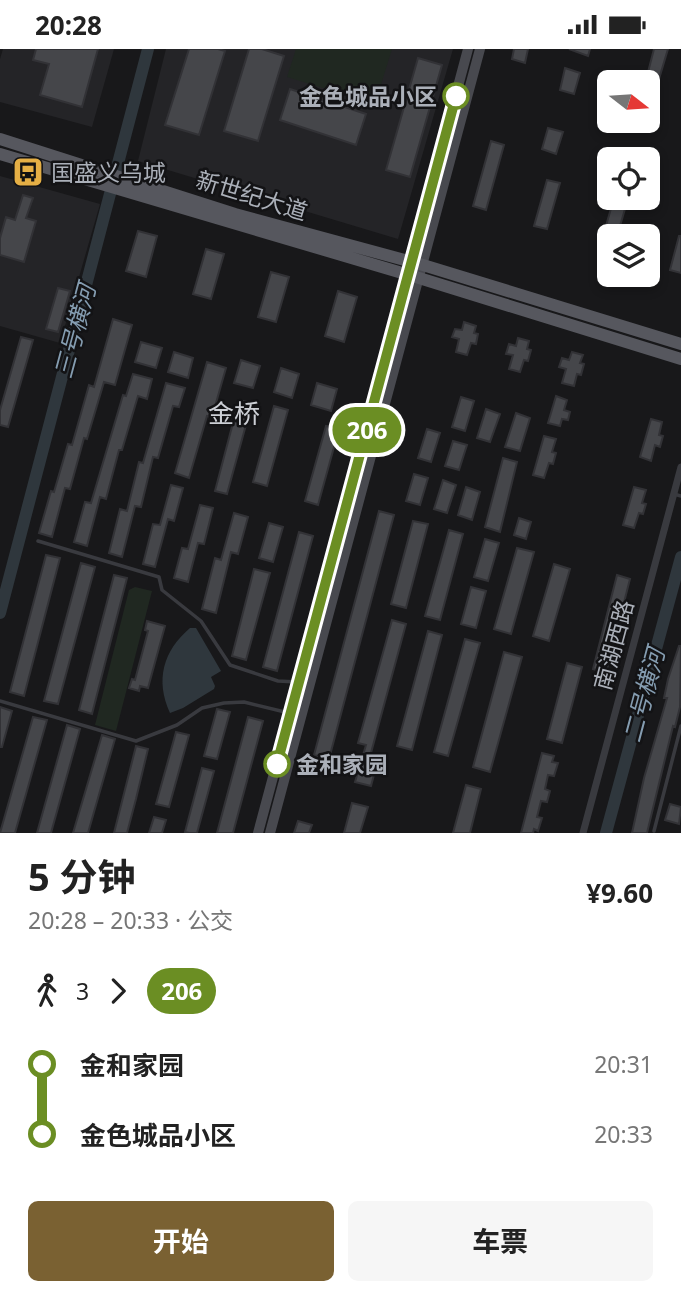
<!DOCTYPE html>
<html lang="zh">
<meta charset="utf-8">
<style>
:root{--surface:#fff;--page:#f6f6f6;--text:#222;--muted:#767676;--accent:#7a6132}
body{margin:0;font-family:"Noto Sans","Noto Sans SC",sans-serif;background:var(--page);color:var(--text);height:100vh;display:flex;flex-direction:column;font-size:26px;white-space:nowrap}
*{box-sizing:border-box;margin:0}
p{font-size:23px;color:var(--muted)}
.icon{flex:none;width:38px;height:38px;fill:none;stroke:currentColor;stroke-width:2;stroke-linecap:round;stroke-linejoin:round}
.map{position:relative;height:784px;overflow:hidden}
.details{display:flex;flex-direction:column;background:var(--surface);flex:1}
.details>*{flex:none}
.badge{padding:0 14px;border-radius:23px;font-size:24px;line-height:46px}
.needle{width:46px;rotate:107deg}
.tools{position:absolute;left:597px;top:21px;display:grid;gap:14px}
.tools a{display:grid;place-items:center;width:63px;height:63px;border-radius:10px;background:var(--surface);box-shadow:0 4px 10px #0003;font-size:35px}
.map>.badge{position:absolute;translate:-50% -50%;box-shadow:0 0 0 4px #fff}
.legs{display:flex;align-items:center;gap:10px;height:77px;padding:0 28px;font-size:23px}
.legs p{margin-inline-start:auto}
.summary{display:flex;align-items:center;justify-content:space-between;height:119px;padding:0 28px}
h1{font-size:38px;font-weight:700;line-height:52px}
.action{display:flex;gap:14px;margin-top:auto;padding:14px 28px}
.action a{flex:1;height:80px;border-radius:10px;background:var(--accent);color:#fff;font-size:28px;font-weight:700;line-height:80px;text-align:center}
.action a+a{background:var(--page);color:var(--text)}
ul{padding:0 28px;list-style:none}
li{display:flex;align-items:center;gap:24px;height:70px;font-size:26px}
li i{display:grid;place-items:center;width:10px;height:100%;margin:0 9px;background:currentColor}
li i::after{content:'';width:18px;height:18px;margin:-9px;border:5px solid;border-radius:50%;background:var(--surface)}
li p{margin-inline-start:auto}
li:first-child i{background:linear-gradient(#0000 50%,currentColor 0)}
li:last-child i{background:linear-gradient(currentColor 50%,#0000 0)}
.status{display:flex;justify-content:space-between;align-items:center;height:49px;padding:0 35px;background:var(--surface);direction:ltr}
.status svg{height:19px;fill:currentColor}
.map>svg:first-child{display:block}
.built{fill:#242427}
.green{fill:#202821}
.water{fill:#2f373d}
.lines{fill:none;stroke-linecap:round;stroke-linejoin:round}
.river{stroke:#2f373d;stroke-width:12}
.building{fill:#45464a;stroke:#323236;stroke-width:2}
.lane{stroke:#393a3f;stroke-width:3.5}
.street{stroke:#393a3f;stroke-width:7}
.secondary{stroke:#48494f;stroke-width:10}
.primary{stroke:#56575e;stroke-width:12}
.line-1-casing{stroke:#fff;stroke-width:16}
.line-1{stroke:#6b8e23;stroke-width:10}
.stop-1-dot{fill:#fff;stroke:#6b8e23;stroke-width:3.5}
.labels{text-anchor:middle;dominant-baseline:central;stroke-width:5;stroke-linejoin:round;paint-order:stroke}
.stop-label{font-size:23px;font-weight:bold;fill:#abb0b9;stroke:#131315;text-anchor:end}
.poi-label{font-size:23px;fill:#abb0b9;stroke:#131315;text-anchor:start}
.street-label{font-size:23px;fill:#abb0b9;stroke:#131315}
.water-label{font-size:24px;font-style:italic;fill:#859db1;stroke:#131315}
.quarter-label{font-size:26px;fill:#cccfd5;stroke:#131315}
</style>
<div class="status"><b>20:28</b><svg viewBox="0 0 49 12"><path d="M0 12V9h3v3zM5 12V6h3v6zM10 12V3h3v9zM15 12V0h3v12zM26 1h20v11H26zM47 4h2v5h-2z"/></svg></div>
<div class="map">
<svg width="681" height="784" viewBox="0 0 681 784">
<rect width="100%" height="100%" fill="#18181a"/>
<path class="built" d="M 3,0 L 114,0 L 92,78 L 0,53 L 0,10 Z
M 166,0 L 453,0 L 398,190 L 138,112 Z
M 0,127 L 100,155 L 60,294 L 0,277 Z"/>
<path class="green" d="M 296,0 L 392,0 L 375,55 L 287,28 Z
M 135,538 L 152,542 L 116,682 L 95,676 L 129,541 Z"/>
<path class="water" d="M 190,579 L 196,579 L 221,622 L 211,628 L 215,637 L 214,640 L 183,659 L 170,664 C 155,631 163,602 190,579 Z"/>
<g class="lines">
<path class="river" d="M 0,564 L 148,0
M 606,784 L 681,508"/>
</g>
<path class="building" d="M 36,0 L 98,0 L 82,58 L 40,46 L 49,15 L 33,11 Z
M 189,0 L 218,0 L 225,2 L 199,86 L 165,76 Z
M 249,0 L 262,0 L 284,7 L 258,92 L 224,82 Z
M 514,0 L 528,0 L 525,14 L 512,10 Z
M 569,0 L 590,0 L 588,7 Z
M 654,0 L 668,0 L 659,30 L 647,27 Z
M 418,9 L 442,16 L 410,128 L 386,121 Z
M 565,19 L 580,24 L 574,45 L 560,41 Z
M 290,40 L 366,65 L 356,96 L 280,71 Z
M 548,79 L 563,83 L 556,105 L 542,100 Z
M 491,92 L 504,96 L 486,161 L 473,157 Z
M 622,102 L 635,106 L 634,110 L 619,110 Z
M 547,131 L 560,134 L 547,180 L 534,177 Z
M 23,146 L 33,149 L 26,169 L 36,172 L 24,213 L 0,206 L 0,189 L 6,168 L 15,171 Z
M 612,156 L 625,160 L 617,187 L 609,187 L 609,204 L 599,201 Z
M 138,182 L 157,187 L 146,228 L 126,222 Z
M 679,187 L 681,187 L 681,224 L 670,221 Z
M 206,200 L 224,205 L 211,250 L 193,245 Z
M 271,223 L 289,228 L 276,273 L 258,268 Z
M 58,239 L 70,242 L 58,283 L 46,280 Z
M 338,242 L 357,248 L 344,293 L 325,287 Z
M 113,270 L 132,276 L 115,336 L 104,333 L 87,390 L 84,389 L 70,440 L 65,439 L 52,488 L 39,484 L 51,442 L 54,443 L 68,395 L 72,396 L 89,336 L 94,338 Z
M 464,273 L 476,277 L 474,284 L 478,285 L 476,295 L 471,294 L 467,306 L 456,303 L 459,290 L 452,288 L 455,280 L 462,281 Z
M 21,288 L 33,291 L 8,378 L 0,376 L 0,361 Z
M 518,289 L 529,292 L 527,300 L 531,301 L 528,312 L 524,311 L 520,323 L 509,320 L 513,306 L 506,305 L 509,295 L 516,297 Z
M 141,293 L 162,299 L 156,319 L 135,313 Z
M 174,303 L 193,309 L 188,329 L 168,323 Z
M 572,303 L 583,306 L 580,314 L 584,315 L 581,326 L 577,325 L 574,337 L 562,334 L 566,320 L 559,318 L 562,309 L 569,311 Z
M 241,311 L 260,317 L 253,339 L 234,334 Z
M 207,313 L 226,319 L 212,368 L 207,367 L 189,429 L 175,424 Z
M 281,319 L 299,325 L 292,349 L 274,343 Z
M 133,325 L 152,330 L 147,350 L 138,347 L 122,401 L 119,401 L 106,450 L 100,448 L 87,497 L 74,493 L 85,453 L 91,454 L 123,346 L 126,347 Z
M 166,334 L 185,339 L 179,358 L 173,357 L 158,409 L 153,408 L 141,458 L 135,457 L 122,508 L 109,504 L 120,460 L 127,462 L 139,413 L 143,414 Z
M 317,334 L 337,340 L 331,362 L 311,356 Z
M 556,347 L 567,351 L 564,361 L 570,363 L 568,371 L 562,370 L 560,377 L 548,374 Z
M 461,348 L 474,352 L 465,382 L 452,378 Z
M 239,351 L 252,354 L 227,445 L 215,442 Z
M 274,357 L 288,361 L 267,437 L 253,433 Z
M 486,360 L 500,365 L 490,393 L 477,389 Z
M 516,364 L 530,369 L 520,402 L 505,398 Z
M 651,370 L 662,373 L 659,386 L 663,387 L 660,398 L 655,396 L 651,412 L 640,408 Z
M 326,377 L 339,380 L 318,456 L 305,452 Z
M 427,380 L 440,384 L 431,413 L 418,409 Z
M 544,387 L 556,390 L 552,403 L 556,404 L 553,415 L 549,414 L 544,429 L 533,426 Z
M 453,392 L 467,396 L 459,421 L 445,417 Z
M 503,409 L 517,413 L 500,483 L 485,478 Z
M 414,425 L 428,429 L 420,456 L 406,452 Z
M 443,431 L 456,436 L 447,464 L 434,460 Z
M 171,436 L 183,439 L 174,472 L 168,470 L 155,518 L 143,515 L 153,475 L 160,476 Z
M 466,438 L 480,443 L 472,471 L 458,466 Z
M 634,438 L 646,441 L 642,454 L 646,455 L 643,465 L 639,464 L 634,479 L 623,476 Z
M 200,456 L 213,459 L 204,495 L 198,494 L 188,533 L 174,529 L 182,499 L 188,500 Z
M 379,462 L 394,466 L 329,710 L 314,706 Z
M 234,464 L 248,468 L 238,505 L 231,503 L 216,564 L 202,560 L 215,509 L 221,511 Z
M 519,469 L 531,473 L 526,490 L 514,486 Z
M 413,472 L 428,475 L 406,559 L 391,555 Z
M 269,474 L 283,478 L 273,513 L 259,509 Z
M 449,481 L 463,485 L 440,571 L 425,567 Z
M 299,483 L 313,487 L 277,622 L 263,618 Z
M 485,490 L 499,494 L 488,532 L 474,528 Z
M 517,499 L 534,503 L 511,585 L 494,580 Z
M 46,506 L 60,509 L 24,647 L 10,643 Z
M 81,514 L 95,518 L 58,655 L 44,652 Z
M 554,515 L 570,520 L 549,592 L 533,587 Z
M 254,520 L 270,524 L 246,611 L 232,607 Z
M 114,526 L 127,529 L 92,665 L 79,661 Z
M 617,526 L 630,530 L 606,624 L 593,620 Z
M 471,538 L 486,542 L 476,579 L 461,575 Z
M 392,571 L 406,575 L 371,704 L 379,707 L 371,737 L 355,733 L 366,696 L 358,694 Z
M 147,572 L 165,577 L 148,639 L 140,637 L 139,642 L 129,639 L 132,630 L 135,631 L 148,582 L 145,581 Z
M 428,582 L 442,586 L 412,701 L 397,697 Z
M 465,590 L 480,594 L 448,707 L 434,703 Z
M 679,597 L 681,597 L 680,658 L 675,678 L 673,677 L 647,784 L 632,784 L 644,729 L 667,649 L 664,649 L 668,630 Z
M 504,603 L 522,608 L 490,723 L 473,718 Z
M 567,614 L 582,618 L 562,694 L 547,690 Z
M 0,658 L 12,662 L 2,698 L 0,698 Z
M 217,660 L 230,663 L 217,710 L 204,707 Z
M 33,668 L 47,671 L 15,784 L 0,784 Z
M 248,668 L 263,672 L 233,784 L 217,784 Z
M 67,676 L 80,680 L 51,784 L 37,784 Z
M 176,683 L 189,686 L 169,758 L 156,755 Z
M 102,686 L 115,690 L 94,763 L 88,784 L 73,784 Z
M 136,697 L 148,700 L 136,750 L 127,784 L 114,784 Z
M 542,704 L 554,707 L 552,713 L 558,714 L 554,727 L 548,726 L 545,740 L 550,742 L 547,753 L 541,752 L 537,768 L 542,769 L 538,782 L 534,780 L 533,784 L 521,784 Z
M 202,719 L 214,722 L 197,784 L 189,784 L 185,783 Z
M 466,736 L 481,740 L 470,784 L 453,784 Z
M 352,754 L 368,758 L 360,784 L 344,784 Z
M 670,755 L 681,758 L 679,775 L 665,771 Z
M 154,768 L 166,771 L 162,784 L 149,784 Z
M 298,772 L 312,776 L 309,784 L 294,784 Z"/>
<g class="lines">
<path class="lane" d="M 674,445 L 681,447
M 38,492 L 159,528 L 162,541 L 201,572 L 230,616 L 278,632 L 297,633
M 0,652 L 136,692 L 177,676 L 202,659 L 224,654 L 244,653 L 289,664
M 654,782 L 681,677"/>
<path class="street" d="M 583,784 L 681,418"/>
<path class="secondary" d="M 258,784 L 468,0
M 270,784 L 480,0"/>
<path class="primary" d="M 0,90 L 235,165 L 423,216 L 681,295
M 0,105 L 419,229 L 681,310"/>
</g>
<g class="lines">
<g class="line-1-casing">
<path id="line-1" d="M 277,715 L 456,47"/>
</g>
<use href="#line-1" class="line-1"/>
</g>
<defs>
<g id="bus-square" transform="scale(1.575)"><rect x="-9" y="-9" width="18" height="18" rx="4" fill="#e5af45" stroke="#131315"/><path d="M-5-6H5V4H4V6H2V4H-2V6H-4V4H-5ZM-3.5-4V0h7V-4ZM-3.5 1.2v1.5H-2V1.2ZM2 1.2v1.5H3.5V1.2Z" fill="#111"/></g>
</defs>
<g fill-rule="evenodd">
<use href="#bus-square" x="28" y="123"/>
</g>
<g class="stop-1-dot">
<circle cx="456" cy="47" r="12"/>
<circle cx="277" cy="715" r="12"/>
</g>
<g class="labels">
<g class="stop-label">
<text x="437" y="47">金色城品小区</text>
<text x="296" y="715" text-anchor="start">金和家园</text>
</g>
<g class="poi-label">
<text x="51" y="123">国盛义乌城</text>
</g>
<g class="street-label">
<text transform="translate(252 146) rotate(17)">新世纪大道</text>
<text transform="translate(613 596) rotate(-75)">南湖西路</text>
</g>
<g class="water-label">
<text transform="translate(74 282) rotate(-75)">三号横河</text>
<text transform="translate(643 646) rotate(-75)">二号横河</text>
</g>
<g class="quarter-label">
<text x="234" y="364">金桥</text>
</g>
</g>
</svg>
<div class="tools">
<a><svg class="needle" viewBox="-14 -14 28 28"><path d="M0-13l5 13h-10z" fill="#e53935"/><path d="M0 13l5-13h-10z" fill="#767676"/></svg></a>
<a><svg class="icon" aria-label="locate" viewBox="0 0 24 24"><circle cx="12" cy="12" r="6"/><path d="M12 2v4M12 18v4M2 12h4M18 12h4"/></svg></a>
<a><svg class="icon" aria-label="layers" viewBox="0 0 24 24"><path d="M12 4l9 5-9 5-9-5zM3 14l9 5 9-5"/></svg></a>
</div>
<b class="badge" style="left:367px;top:381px;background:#6b8e23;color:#fff">206</b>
</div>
<section class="details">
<div class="summary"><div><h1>5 分钟</h1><p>20:28 – 20:33 · 公交</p></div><b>¥9.60</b></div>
<div class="legs"><svg class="icon" aria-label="walk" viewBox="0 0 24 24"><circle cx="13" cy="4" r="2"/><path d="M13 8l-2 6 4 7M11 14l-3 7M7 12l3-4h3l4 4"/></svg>3<svg class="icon" aria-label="forward" viewBox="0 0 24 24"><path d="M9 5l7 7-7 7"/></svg><b class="badge" style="background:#6b8e23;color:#fff">206</b></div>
<ul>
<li><i style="color:#6b8e23"></i><b>金和家园</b><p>20:31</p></li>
<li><i style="color:#6b8e23"></i><b>金色城品小区</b><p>20:33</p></li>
</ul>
<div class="action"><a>开始</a><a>车票</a></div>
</section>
